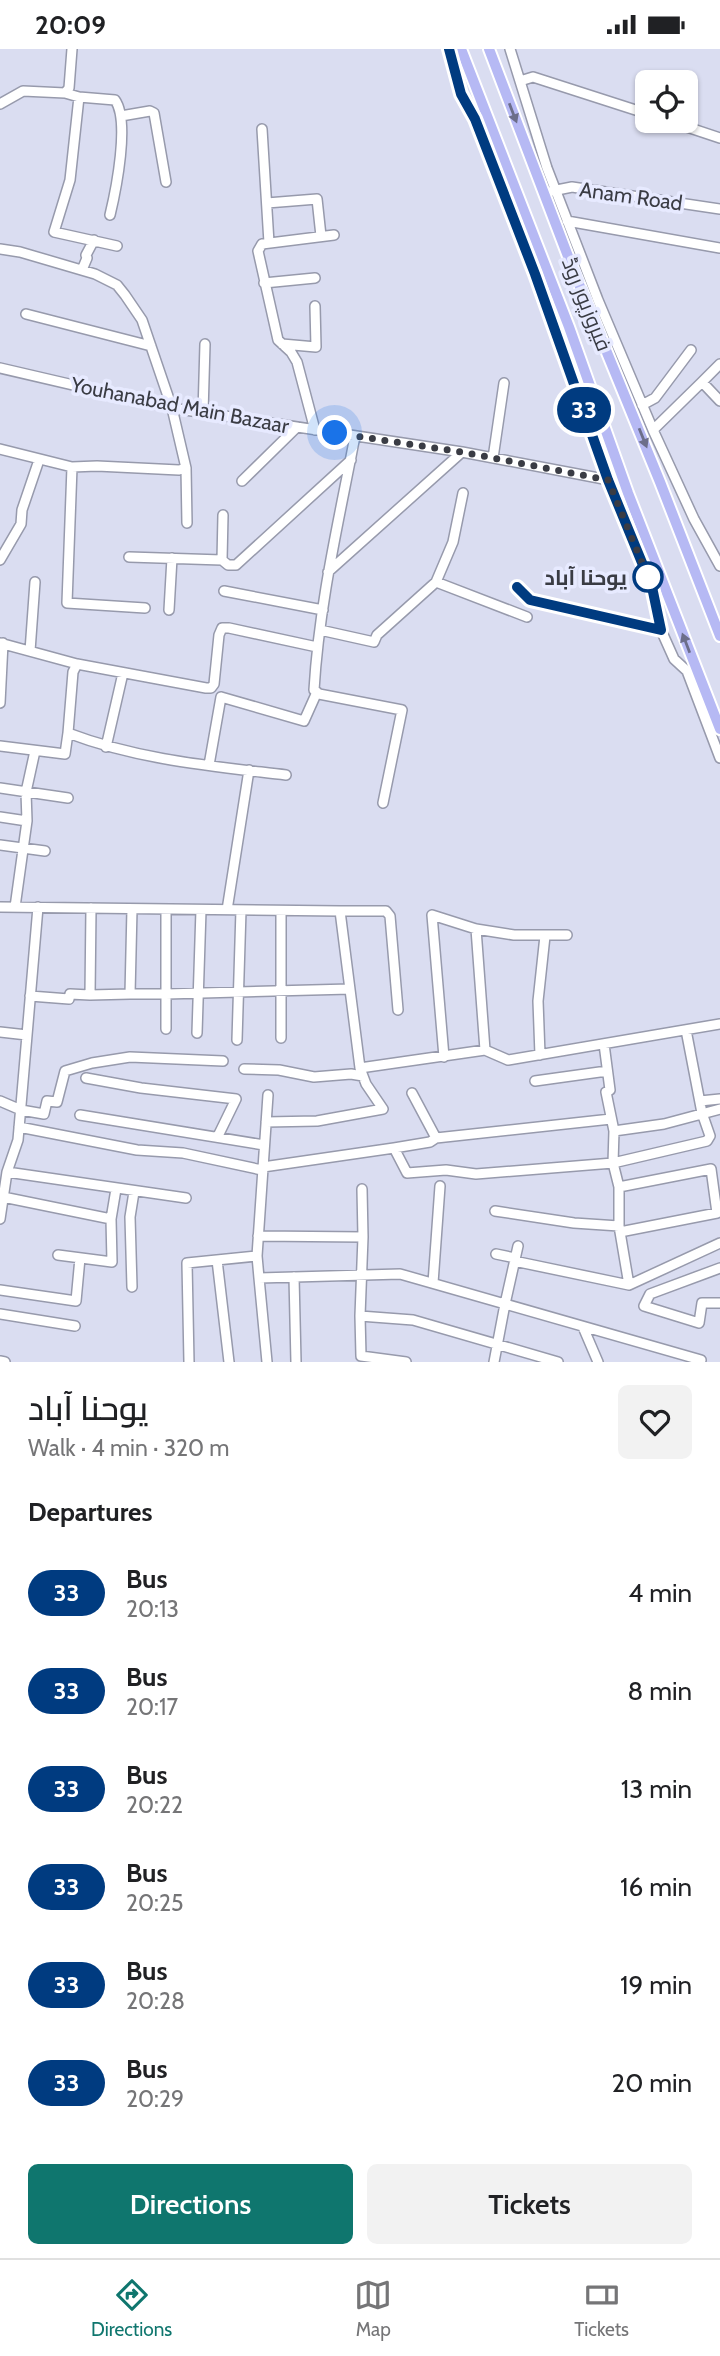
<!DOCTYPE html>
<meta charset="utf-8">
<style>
:root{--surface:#fff;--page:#f2f2f2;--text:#202124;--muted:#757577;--line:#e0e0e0;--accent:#0f766e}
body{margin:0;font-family:Cabin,Cairo,sans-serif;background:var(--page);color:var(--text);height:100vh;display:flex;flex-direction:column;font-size:26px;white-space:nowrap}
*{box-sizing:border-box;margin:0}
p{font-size:23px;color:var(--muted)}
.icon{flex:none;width:38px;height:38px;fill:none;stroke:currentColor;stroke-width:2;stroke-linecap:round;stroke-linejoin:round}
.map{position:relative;height:1313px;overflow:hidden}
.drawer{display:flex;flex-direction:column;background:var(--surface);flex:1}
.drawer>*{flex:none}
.badge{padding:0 14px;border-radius:23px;font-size:24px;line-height:46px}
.controls{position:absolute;left:635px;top:21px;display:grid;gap:14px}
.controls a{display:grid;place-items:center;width:63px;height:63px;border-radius:10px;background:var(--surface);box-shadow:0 2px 5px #0004;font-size:35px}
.you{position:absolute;width:35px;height:35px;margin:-18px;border:5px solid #fff;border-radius:50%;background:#1a73e8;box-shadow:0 0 0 10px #1a73e833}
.map>.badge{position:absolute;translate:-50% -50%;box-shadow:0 0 0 4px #fff}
h2{padding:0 28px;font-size:26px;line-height:63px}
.round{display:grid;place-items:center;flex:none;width:74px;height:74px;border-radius:10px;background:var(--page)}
.overview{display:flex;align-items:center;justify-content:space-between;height:119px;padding:0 28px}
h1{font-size:33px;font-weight:600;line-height:52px}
.button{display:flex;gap:14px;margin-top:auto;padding:14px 28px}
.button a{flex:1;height:80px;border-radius:10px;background:var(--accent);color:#fff;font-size:28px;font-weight:600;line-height:80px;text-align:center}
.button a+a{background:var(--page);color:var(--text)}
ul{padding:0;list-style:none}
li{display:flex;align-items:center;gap:21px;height:98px;padding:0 28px}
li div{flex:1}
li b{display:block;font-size:26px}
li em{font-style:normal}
li .badge{min-width:77px;font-weight:700;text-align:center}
.status{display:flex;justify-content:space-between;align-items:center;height:49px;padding:0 35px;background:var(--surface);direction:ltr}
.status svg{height:19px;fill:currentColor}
.dock{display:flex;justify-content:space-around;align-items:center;height:98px;border-top:2px solid var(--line);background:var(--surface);font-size:19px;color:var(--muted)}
.dock a{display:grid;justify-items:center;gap:4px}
.dock .on{color:var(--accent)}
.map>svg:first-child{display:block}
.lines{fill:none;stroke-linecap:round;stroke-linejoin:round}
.minor-casing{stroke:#979aac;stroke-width:12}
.major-casing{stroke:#fff;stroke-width:14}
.minor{stroke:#fff;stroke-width:9}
.major{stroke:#b6b9f4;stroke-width:10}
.oneway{fill:#6c6e8a}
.line-casing{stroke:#fff;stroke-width:16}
.line{stroke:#003b80;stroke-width:10}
.walk{stroke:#3a3c44;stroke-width:7;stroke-dasharray:0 12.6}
.stop-dot{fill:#fff;stroke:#003b80;stroke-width:3.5}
.labels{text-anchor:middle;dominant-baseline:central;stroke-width:7;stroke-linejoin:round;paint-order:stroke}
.street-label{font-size:21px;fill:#3a3c44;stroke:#e7eaff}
.stop-label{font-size:21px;font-weight:bold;fill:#3a3c44;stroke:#e7eaff;text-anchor:end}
</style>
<div class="status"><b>20:09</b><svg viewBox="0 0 49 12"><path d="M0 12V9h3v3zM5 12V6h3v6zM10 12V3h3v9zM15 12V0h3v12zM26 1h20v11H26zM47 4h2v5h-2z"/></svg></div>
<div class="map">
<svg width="720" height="1313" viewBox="0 0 720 1313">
<rect width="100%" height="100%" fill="#daddf1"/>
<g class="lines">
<g class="minor-casing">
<path id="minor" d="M 449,0 L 461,45 L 475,70 L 535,225 L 609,431 L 652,538 L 661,581 L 674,610 L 687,622 L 720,709
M 510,0 L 547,119 L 598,251 L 653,381 L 694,470 L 720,517
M 520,32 L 533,28 L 648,65
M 65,44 L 79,48 L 115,51 C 130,72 116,141 110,166
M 79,48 L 70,131 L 54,183 L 117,197
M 0,55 L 23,42 L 65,44 L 69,39 L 72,0
M 121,67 L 150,62 L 154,64 L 166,133
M 669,72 L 720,89
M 262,80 L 269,194
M 552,142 L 572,138 L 720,160
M 267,154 L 317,150 L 321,187
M 567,172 L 720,199
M 0,200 L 20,203 L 95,225 L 117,236 L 125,246 L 142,271 L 172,359 L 186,419 L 179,421 L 97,417 L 72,418 L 0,400
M 82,221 L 87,209 L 86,206 L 94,191
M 264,234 L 315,229
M 26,265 L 151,297
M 282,295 L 316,298 L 315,257
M 0,319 L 172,359 L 462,403 L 609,431
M 702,333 L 720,315
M 642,356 L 655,349 L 691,301
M 203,364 L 205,295
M 315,381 L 297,313 L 291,303 L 278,291 L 258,202 L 262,195 L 334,186
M 653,381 L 702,333 L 720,352
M 355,387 C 339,471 319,555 314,641 L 319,645 L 402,661 L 383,754
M 493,409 L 504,334
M 72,418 L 67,554 L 145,559
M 186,419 L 187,474
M 242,432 L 297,378
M 129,508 L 222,511 L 228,516 L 236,516 L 351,411
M 0,511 L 21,475 L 22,461 L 39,411
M 222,511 L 223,466
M 328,523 L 462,403
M 436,533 L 527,568
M 517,538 L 530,551 L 661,581
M 224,542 L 323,561
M 169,561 L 172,509
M 320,581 L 374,593 L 377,586 L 436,533 L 453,493 L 463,444
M 0,594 L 77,615 L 206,639 L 211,639 L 214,635 L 219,586 L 222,579 L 229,579 L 317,598
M 30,602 L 35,533
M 0,654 L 3,594
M 68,684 L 73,623 L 77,615
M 0,697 L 65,705 L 68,684 C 139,711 211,717 286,726
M 106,698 L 123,624
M 209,716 L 221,648 L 304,672 L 317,643
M 0,739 L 68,749
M 0,768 L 27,772 L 26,743 L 35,702
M 0,796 L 45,802
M 0,858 L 340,862 L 360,1019 L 366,1035 L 383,1060 L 317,1072 L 266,1073
M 15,858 L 27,772
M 227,861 L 249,721
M 340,862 L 386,862 L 390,867 L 398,961
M 476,880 L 485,1001
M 130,945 L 166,945 L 166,860
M 90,946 L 130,945 L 132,860
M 30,947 L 69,950 L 70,945 L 90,946 L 91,859
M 166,980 L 166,945 L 350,940
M 0,983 L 27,986
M 197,984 L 201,861
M 281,989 L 281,862
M 237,991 L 241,861
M 604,995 L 610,1041 L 606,1043 L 614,1082 L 613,1114 L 619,1138 L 619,1177 L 629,1236
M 540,1006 L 538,952 L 545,887
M 444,1008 L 432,866 L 476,880 L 514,886 L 567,886
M 360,1019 L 485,1001 L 508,1011 L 720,975
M 244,1020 L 279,1021 L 314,1028 L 351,1025 L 363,1027
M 86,1029 L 141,1039 L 236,1050 L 218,1087
M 535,1032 L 607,1022
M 412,1044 L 436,1089 L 611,1070
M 0,1052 L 21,1061 L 44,1065 L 47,1052 L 57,1053 L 65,1022 L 92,1014 L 130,1008 L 223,1012
M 700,1052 L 720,1050
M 80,1066 L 264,1096
M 19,1078 L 137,1101 L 183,1104 L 262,1121
M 614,1082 L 664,1075 L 720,1060
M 394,1099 L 407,1124 L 446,1121 L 476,1125 L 613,1114 L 707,1092 L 710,1087 L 702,1064 L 686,981
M 263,1118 L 394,1099 L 430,1093 L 436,1089
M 7,1123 L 186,1149
M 619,1138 L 711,1120 L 717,1164 L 620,1183
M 362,1140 L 363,1188
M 3,1148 L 111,1170 L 116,1140
M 495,1162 L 574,1174 L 619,1177
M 0,1170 L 7,1123 L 18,1091 L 38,858
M 258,1187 L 363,1188 L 360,1267 L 413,1271 L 558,1313
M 518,1197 L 505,1255 L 701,1311
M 496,1205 L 515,1209
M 58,1206 L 112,1213 L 111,1170
M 257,1207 L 268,1046
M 217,1211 L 229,1313
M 514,1212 L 629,1236 L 720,1194
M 720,1219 L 650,1245 L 644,1257 L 699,1274 L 702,1254 L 720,1254
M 294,1228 L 296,1313
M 259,1229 L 267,1313
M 433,1234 L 440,1137
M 132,1238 L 130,1168 L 134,1143
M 0,1241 L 76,1252 L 80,1209
M 0,1265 L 75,1277
M 360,1267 L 361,1307 L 406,1313
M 583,1278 L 598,1313
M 0,1312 L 5,1313
M 189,1313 L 187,1214 L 257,1207 L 259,1229 L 400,1225 L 505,1255 L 494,1313"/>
</g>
<g class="major-casing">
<path id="major" d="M 461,0 L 569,278 L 628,444 L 720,680
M 489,0 L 574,223 L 660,433 L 720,587"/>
</g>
<use href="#minor" class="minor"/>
<use href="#major" class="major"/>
</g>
<defs><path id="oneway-solid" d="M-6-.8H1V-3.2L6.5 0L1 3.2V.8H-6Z" transform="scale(1.75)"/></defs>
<g class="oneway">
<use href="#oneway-solid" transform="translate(513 64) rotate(69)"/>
<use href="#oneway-solid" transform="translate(643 389) rotate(68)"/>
<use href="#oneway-solid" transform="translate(686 594) rotate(-111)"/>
</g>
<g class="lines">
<g class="line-casing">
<path id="line" d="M 449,0 L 461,45 L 475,70 L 535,225 L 608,431 L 652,538 L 661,581 L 530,551 L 517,538"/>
</g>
<use href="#line" class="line"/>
<path class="walk" d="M 335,384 L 462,403 L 608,431 L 652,538 L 648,528"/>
</g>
<circle class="stop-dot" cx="648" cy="528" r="14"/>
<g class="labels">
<g class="street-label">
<text transform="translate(631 147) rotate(8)">Anam Road</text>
<text transform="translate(587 255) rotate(68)">فیروزپور روڈ</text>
<text transform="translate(180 356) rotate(11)">Youhanabad Main Bazaar</text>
</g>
<g class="stop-label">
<text x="627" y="528">یوحنا آباد</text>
</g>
</g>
</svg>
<div class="controls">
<a><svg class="icon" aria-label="locate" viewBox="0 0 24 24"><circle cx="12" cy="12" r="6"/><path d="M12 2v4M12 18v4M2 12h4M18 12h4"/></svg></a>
</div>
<div class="you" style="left:335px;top:384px"></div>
<b class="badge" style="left:584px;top:361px;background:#003b80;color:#fff">33</b>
</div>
<section class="drawer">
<div class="overview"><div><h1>یوحنا آباد</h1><p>Walk · 4 min · 320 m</p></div><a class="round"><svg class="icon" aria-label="heart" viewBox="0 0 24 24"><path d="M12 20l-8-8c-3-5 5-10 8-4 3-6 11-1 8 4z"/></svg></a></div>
<h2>Departures</h2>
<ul>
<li><span class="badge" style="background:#003b80;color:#fff">33</span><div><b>Bus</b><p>20:13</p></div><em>4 min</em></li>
<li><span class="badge" style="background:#003b80;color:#fff">33</span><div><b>Bus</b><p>20:17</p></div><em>8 min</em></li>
<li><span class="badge" style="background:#003b80;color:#fff">33</span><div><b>Bus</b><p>20:22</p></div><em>13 min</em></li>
<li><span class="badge" style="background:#003b80;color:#fff">33</span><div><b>Bus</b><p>20:25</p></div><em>16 min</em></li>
<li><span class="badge" style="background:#003b80;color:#fff">33</span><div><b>Bus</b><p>20:28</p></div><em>19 min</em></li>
<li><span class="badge" style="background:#003b80;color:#fff">33</span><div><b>Bus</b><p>20:29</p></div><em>20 min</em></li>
</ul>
<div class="button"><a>Directions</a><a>Tickets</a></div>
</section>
<nav class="dock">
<a class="on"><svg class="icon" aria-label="directions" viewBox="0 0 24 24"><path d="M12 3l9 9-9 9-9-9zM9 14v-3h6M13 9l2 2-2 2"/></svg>Directions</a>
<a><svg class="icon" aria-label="map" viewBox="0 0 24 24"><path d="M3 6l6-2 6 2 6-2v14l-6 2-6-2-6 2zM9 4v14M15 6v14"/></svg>Map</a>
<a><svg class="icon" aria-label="tickets" viewBox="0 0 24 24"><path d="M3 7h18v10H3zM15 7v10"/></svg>Tickets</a>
</nav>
